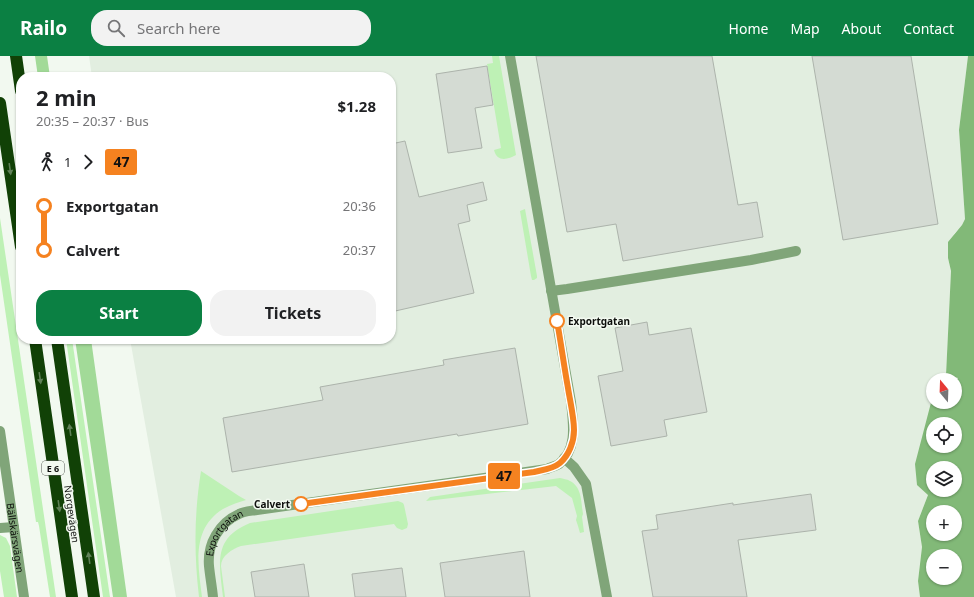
<!DOCTYPE html>
<meta charset="utf-8">
<style>
:root{--surface:#fff;--page:#f2f2f2;--text:#202124;--muted:#757577;--accent:#0b8043}
body{margin:0;font-family:"Noto Sans",sans-serif;background:var(--page);color:var(--text);height:100vh;display:flex;flex-direction:column;font-size:15px;white-space:nowrap}
*{box-sizing:border-box;margin:0}
p{font-size:13px;color:var(--muted)}
.icon{flex:none;width:22px;height:22px;fill:none;stroke:currentColor;stroke-width:2;stroke-linecap:round;stroke-linejoin:round}
.map{position:relative;flex:1;overflow:hidden}
.drawer{position:absolute;left:16px;top:16px;width:380px;height:272px;display:flex;flex-direction:column;background:var(--surface);border-radius:16px;box-shadow:0 1px 3px #0004}
.drawer>*{flex:none}
.badge{padding:0 8px;border-radius:3px;font-size:14px;line-height:26px}
.needle{width:26px;rotate:341deg}
.fabs{position:absolute;left:926px;top:317px;display:grid;gap:8px}
.fabs a{display:grid;place-items:center;width:36px;height:36px;border-radius:50%;background:var(--surface);box-shadow:0 1px 3px #0004;font-size:20px}
.map>.badge{position:absolute;translate:-50% -50%;box-shadow:0 0 0 2px #fff}
.legs{display:flex;align-items:center;gap:6px;height:44px;padding:0 20px;font-size:13px}
.legs p{margin-inline-start:auto}
.overview{display:flex;align-items:center;justify-content:space-between;height:68px;padding:0 20px}
h1{font-size:22px;font-weight:700;line-height:30px}
.primary-button{display:flex;gap:8px;margin-top:auto;padding:8px 20px}
.primary-button a{flex:1;height:46px;border-radius:16px;background:var(--accent);color:#fff;font-size:16px;font-weight:700;line-height:46px;text-align:center}
.primary-button a+a{background:var(--page);color:var(--text)}
ul{padding:0 20px;list-style:none}
li{display:flex;align-items:center;gap:14px;height:44px;font-size:15px}
li i{display:grid;place-items:center;width:6px;height:100%;margin:0 5px;background:currentColor}
li i::after{content:'';width:10px;height:10px;margin:-5px;border:3px solid;border-radius:50%;background:var(--surface)}
li p{margin-inline-start:auto}
li:first-child i{background:linear-gradient(#0000 50%,currentColor 0)}
li:last-child i{background:linear-gradient(currentColor 50%,#0000 0)}
header{display:flex;align-items:center;gap:24px;box-sizing:border-box;height:56px;padding:0 20px;background:var(--accent);color:#fff}
header strong{font-size:19px}
nav{display:flex;gap:22px;margin-inline-start:auto;font-size:14px}
.search{width:280px;height:36px;background:var(--page);display:flex;align-items:center;gap:10px;box-sizing:border-box;padding:0 14px;border-radius:16px;color:var(--muted);font-size:15px}
.map>svg:first-child{display:block}
.built{fill:#e2eee0}
.green{fill:#bef1b5}
.forest{fill:#a2da98}
.water{fill:#82b978;fill-rule:evenodd}
.building{fill:#d4dbd3;stroke:#acb3ab}
.lines{fill:none;stroke-linecap:round;stroke-linejoin:round}
.minor{stroke:#80a579;stroke-width:10}
.highway{stroke:#114106;stroke-width:12}
.oneway{fill:#608158}
.line-1-casing{stroke:#fff;stroke-width:9}
.line-1{stroke:#f58220;stroke-width:6}
.stop-1-dot{fill:#fff;stroke:#f58220;stroke-width:2}
.labels{text-anchor:middle;dominant-baseline:central;stroke-width:3;stroke-linejoin:round;paint-order:stroke}
.shield{fill:#f2f9f0;stroke:#525550;stroke-width:1}
.shield-label{font-size:9px;font-weight:bold;fill:#0d0f0c}
.stop-label{font-size:10px;font-weight:bold;fill:#0d0f0c;stroke:#f2f9f0;text-anchor:start}
.street-label{font-size:10px;fill:#0d0f0c;stroke:#f2f9f0}
</style>
<header>
<strong>Railo</strong>
<div class="search"><svg class="icon" aria-label="search" viewBox="0 0 24 24"><circle cx="10" cy="10" r="6"/><path d="M15 15l6 6"/></svg>Search here</div>
<nav><a>Home</a><a>Map</a><a>About</a><a>Contact</a></nav>
</header>
<div class="map">
<svg width="974" height="541" viewBox="0 0 974 541">
<rect width="100%" height="100%" fill="#f2f9f0"/>
<path class="built" d="M 89,0 L 968,0 L 959,74 L 965,163 L 962,169 L 954,178 L 948,202 L 951,215 L 946,319 L 958,322 L 955,326 L 955,324 L 933,324 L 928,439 L 918,465 L 922,491 L 918,525 L 920,541 L 176,541 L 130,283 L 391,283 L 391,21 L 92,21 Z"/>
<path class="green" d="M 492,0 L 499,0 L 516,99 C 507,104 497,106 494,94 L 501,92 L 487,8 L 493,7 Z
M 525,153 L 537,220 L 537,222 L 534,224 L 532,224 L 531,220 L 520,155 Z
M 0,162 L 56,541 L 50,541 L 39,470 L 38,466 L 36,466 L 0,219 Z
M 66,283 L 72,283 L 110,541 L 103,541 Z
M 201,415 L 239,440 L 246,444 C 239,446 230,449 223,453 C 191,473 198,509 202,541 L 199,541 C 194,497 194,459 201,415 Z
M 560,422 C 563,423 567,423 570,425 C 582,431 581,446 583,458 L 582,461 L 584,476 L 580,477 L 578,470 L 576,464 L 577,460 L 572,442 L 556,430 L 426,445 L 430,441 Z
M 398,445 L 403,447 L 404,449 L 408,468 L 407,472 L 402,474 L 397,472 L 394,468 L 241,490 C 232,493 221,500 221,510 L 225,541 L 223,541 C 219,507 213,482 250,467 Z
M 0,479 L 6,482 L 10,490 L 17,541 L 4,541 L 0,515 Z"/>
<path class="forest" d="M 35,0 L 47,0 L 50,21 L 38,21 Z
M 75,283 L 91,283 L 127,541 L 113,541 Z"/>
<path class="water" d="M 968,0 L 974,0 L 974,541 L 920,541 L 918,525 L 922,491 L 918,465 L 928,439 L 917,429 L 915,408 L 933,339 L 933,346 L 955,346 L 955,326 L 958,322 L 946,319 L 951,215 L 948,202 L 948,186 L 962,169 L 965,163 L 959,74 ZM 933,368 L 955,368 L 955,390 L 933,390 ZM 933,412 L 955,412 L 955,434 L 933,434 ZM 933,456 L 955,456 L 955,478 L 933,478 ZM 933,500 L 955,500 L 955,522 L 933,522 Z"/>
<path class="building" d="M 536,0 L 712,0 L 738,149 L 757,146 L 763,181 L 623,205 L 616,168 L 567,176 Z
M 812,0 L 911,0 L 938,168 L 843,184 Z
M 487,10 L 493,49 L 475,52 L 482,92 L 448,97 L 436,18 Z
M 405,85 L 419,141 L 483,126 L 487,144 L 467,149 L 470,165 L 458,168 L 474,237 L 391,256 L 391,88 Z
M 647,266 L 649,279 L 691,272 L 707,356 L 664,364 L 667,380 L 611,390 L 598,320 L 623,315 L 615,272 Z
M 515,292 L 528,368 L 458,380 L 457,378 L 232,416 L 223,362 L 323,344 L 320,331 L 444,309 L 443,304 Z
M 811,438 L 816,474 L 738,484 L 747,541 L 653,541 L 642,475 L 658,473 L 656,459 L 733,447 L 733,449 Z
M 524,495 L 530,541 L 445,541 L 440,507 Z
M 304,508 L 309,541 L 255,541 L 251,516 Z
M 402,512 L 406,541 L 355,541 L 352,518 Z"/>
<g class="lines">
<g class="minor">
<path d="M 551,235 L 567,233 L 751,204 L 796,195"/>
<path id="s1" d="M 0,375 L 24,541"/>
<path d="M 564,402 L 574,411 L 586,428 L 607,541"/>
<path d="M 0,472 L 14,471"/>
<path id="s2" d="M 213,541 C 212,531 210,520 209,510 C 207,488 219,467 239,458 C 244,455 251,455 257,454 L 547,413 C 551,411 556,410 559,408 C 578,393 573,367 571,346 L 510,0"/>
</g>
<path class="highway" d="M 16,0 L 21,35
M 0,47 L 21,191
M 35,283 L 72,541
M 57,283 L 94,541"/>
</g>
<defs><path id="oneway-solid" d="M-6-.8H1V-3.2L6.5 0L1 3.2V.8H-6Z"/></defs>
<g class="oneway">
<use href="#oneway-solid" transform="translate(10 113) rotate(82)"/>
<use href="#oneway-solid" transform="translate(40 322) rotate(82)"/>
<use href="#oneway-solid" transform="translate(70 374) rotate(-98)"/>
<use href="#oneway-solid" transform="translate(59 450) rotate(82)"/>
<use href="#oneway-solid" transform="translate(89 502) rotate(-98)"/>
</g>
<g class="lines">
<g class="line-1-casing">
<path id="line-1" d="M 301,448 L 534,416 C 542,414 553,413 560,407 C 569,399 574,386 574,374 C 574,361 570,345 568,332 C 564,310 561,287 557,265"/>
</g>
<use href="#line-1" class="line-1"/>
</g>
<g class="stop-1-dot">
<circle cx="557" cy="265" r="7"/>
<circle cx="301" cy="448" r="7"/>
</g>
<g class="labels">
<rect class="shield" x="42" y="405" width="22" height="14" rx="3"/>
<g class="shield-label">
<text x="53" y="412">E 6</text>
</g>
<g class="stop-label">
<text x="568" y="265">Exportgatan</text>
<text x="290" y="448" text-anchor="end">Calvert</text>
</g>
<g class="street-label">
<text transform="translate(72 458) rotate(82)">Norgevägen</text>
<text stroke="none"><textPath href="#s2" startOffset="70">Exportgatan</textPath></text>
<text stroke="none"><textPath href="#s1" startOffset="108">Bällskärsvägen</textPath></text>
</g>
</g>
</svg>
<div class="fabs">
<a><svg class="needle" viewBox="-14 -14 28 28"><path d="M0-13l5 13h-10z" fill="#e53935"/><path d="M0 13l5-13h-10z" fill="#757577"/></svg></a>
<a><svg class="icon" aria-label="locate" viewBox="0 0 24 24"><circle cx="12" cy="12" r="6"/><path d="M12 2v4M12 18v4M2 12h4M18 12h4"/></svg></a>
<a><svg class="icon" aria-label="layers" viewBox="0 0 24 24"><path d="M12 4l9 5-9 5-9-5zM3 14l9 5 9-5"/></svg></a>
<a>+</a>
<a>−</a>
</div>
<b class="badge" style="left:504px;top:420px;background:#f58220;color:#111">47</b>
<section class="drawer">
<div class="overview"><div><h1>2 min</h1><p>20:35 – 20:37 · Bus</p></div><b>$1.28</b></div>
<div class="legs"><svg class="icon" aria-label="walk" viewBox="0 0 24 24"><circle cx="13" cy="4" r="2"/><path d="M13 8l-2 6 4 7M11 14l-3 7M7 12l3-4h3l4 4"/></svg>1<svg class="icon" aria-label="forward" viewBox="0 0 24 24"><path d="M9 5l7 7-7 7"/></svg><b class="badge" style="background:#f58220;color:#111">47</b></div>
<ul>
<li><i style="color:#f58220"></i><b>Exportgatan</b><p>20:36</p></li>
<li><i style="color:#f58220"></i><b>Calvert</b><p>20:37</p></li>
</ul>
<div class="primary-button"><a>Start</a><a>Tickets</a></div>
</section>
</div>
